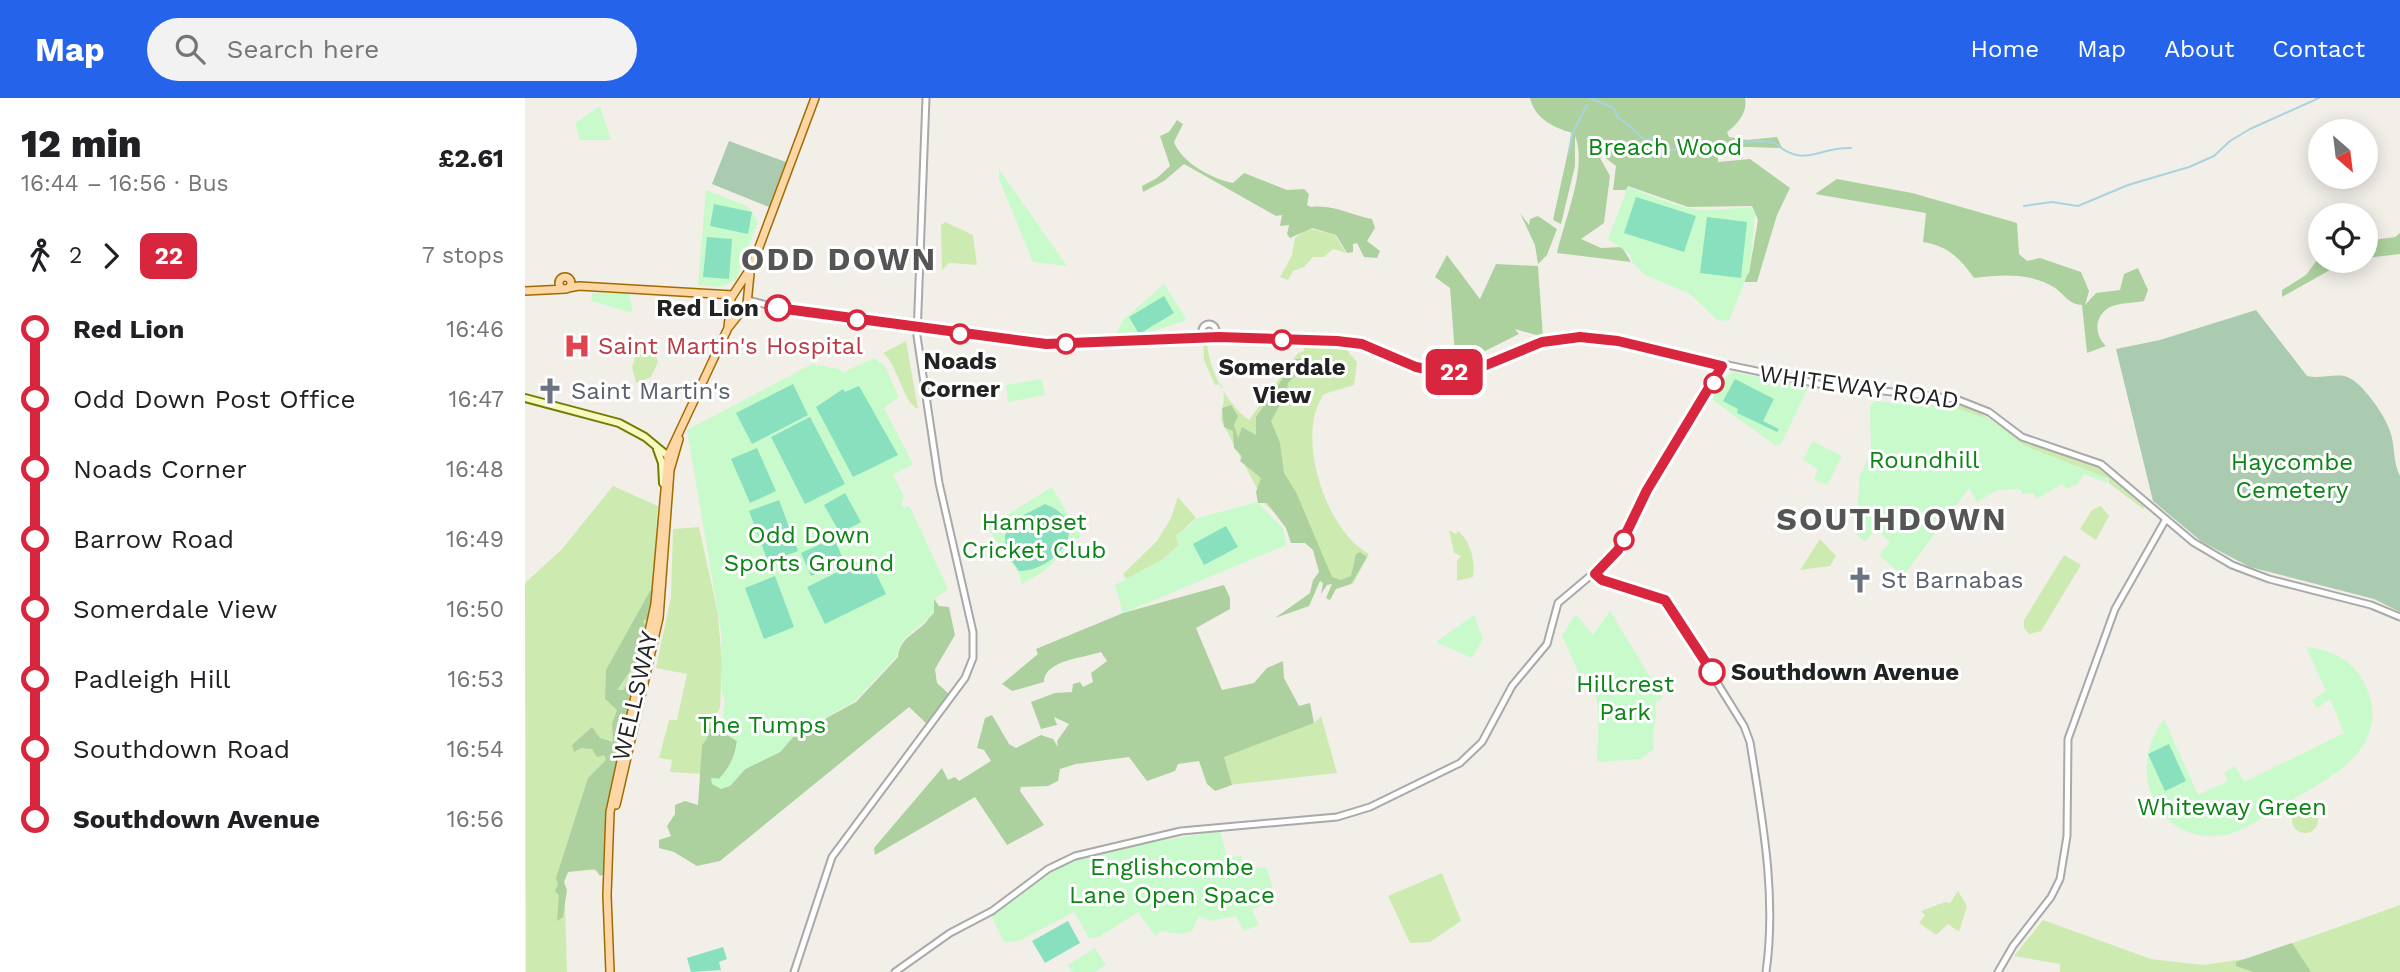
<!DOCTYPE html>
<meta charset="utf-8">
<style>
:root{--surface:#fff;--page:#f2f2f2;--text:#202124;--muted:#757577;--accent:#2563eb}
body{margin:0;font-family:"Work Sans",sans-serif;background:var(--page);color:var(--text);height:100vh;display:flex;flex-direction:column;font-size:26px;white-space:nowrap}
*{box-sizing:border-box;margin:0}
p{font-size:23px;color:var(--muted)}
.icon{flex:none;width:38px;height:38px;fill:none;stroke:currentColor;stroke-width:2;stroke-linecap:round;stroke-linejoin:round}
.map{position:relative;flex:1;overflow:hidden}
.drawer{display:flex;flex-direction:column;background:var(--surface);width:525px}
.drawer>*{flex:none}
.badge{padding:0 14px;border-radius:10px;font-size:24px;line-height:46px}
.needle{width:46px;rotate:152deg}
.controls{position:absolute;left:1783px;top:21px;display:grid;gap:14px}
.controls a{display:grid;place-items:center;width:70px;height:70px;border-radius:50%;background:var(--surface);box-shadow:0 4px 18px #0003;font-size:35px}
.map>.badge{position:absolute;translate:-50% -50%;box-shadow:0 0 0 4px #fff}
.legs{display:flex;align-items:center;gap:10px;height:77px;padding:0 21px;font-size:23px}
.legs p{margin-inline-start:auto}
.summary{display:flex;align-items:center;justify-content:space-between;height:119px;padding:0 21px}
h1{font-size:38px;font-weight:800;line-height:52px}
ul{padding:0 21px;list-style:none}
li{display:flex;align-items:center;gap:24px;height:70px;font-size:26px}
li i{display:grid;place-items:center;width:10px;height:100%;margin:0 9px;background:currentColor}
li i::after{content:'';width:18px;height:18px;margin:-9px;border:5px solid;border-radius:50%;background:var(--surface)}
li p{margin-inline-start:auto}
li:first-child i{background:linear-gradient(#0000 50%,currentColor 0)}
li:last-child i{background:linear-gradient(currentColor 50%,#0000 0)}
header{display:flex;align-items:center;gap:42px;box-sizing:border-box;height:98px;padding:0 35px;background:var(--accent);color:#fff}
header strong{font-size:33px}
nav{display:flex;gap:38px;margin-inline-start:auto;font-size:24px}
.search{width:490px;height:63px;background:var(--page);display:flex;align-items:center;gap:18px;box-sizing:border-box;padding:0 24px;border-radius:38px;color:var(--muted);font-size:26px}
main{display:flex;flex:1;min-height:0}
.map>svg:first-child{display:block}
.grass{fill:#cdebb0}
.forest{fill:#add19e}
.cemetery{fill:#aacbaf}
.park{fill:#c8facc}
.pitch{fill:#88e0be}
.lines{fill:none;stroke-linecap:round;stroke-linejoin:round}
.stream{stroke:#aad3df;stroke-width:2}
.tertiary-casing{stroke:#a9a9a9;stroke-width:9}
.secondary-casing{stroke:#707d05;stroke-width:10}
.primary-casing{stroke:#a06b00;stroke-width:10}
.tertiary{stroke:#fff;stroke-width:5}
.secondary{stroke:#f7fabf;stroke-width:6}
.primary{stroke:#fcd6a4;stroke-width:7}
.line-1-casing{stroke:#fff;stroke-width:16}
.line-1{stroke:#d7263d;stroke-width:10}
.stop-1-dot{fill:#fff;stroke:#d7263d;stroke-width:3.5}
.labels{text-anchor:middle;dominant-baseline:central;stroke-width:6;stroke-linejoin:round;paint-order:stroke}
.park-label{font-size:24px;fill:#0c8416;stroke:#fff}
.stop-label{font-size:24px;font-weight:bold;fill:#222;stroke:#fff}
.health-label{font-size:24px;fill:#be3a42;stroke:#fff;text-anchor:start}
.street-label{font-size:24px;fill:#222;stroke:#fff}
.worship-label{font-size:24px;fill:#5b616d;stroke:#fff;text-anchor:start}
.district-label{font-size:32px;font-weight:bold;letter-spacing:2px;fill:#555;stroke:#fff}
</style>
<header>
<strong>Map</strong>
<div class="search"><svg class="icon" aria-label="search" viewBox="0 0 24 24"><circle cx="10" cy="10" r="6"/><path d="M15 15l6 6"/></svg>Search here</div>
<nav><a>Home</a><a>Map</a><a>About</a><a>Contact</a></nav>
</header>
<main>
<section class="drawer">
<div class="summary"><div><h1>12 min</h1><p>16:44 – 16:56 · Bus</p></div><b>£2.61</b></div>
<div class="legs"><svg class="icon" aria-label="walk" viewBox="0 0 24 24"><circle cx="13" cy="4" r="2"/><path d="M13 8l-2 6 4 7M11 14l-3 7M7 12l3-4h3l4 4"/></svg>2<svg class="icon" aria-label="forward" viewBox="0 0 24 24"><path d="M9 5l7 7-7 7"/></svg><b class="badge" style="background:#d7263d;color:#fff">22</b><p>7 stops</p></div>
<ul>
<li><i style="color:#d7263d"></i><b>Red Lion</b><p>16:46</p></li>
<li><i style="color:#d7263d"></i><span>Odd Down Post Office</span><p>16:47</p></li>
<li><i style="color:#d7263d"></i><span>Noads Corner</span><p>16:48</p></li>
<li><i style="color:#d7263d"></i><span>Barrow Road</span><p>16:49</p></li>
<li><i style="color:#d7263d"></i><span>Somerdale View</span><p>16:50</p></li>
<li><i style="color:#d7263d"></i><span>Padleigh Hill</span><p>16:53</p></li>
<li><i style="color:#d7263d"></i><span>Southdown Road</span><p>16:54</p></li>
<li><i style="color:#d7263d"></i><b>Southdown Avenue</b><p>16:56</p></li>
</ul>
</section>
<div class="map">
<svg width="1875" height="874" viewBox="0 0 1875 874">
<rect width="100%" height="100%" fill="#f2efe9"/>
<path class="grass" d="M 420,124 L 448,137 L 452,167 L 424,165 L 417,172 L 416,127 Z
M 783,130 L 810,137 L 821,155 L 808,151 L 799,159 L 788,159 L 779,169 L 768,173 L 763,182 L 755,179 L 767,157 L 770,140 Z
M 116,242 L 123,247 L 125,253 L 128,251 L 133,264 L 126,279 L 111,285 L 107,269 Z
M 381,243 L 393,311 C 378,305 373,267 358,255 Z
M 678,244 L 682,244 C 683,271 702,306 724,322 L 773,255 L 779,253 L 779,246 L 823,249 L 824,255 L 832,264 L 829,287 L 799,296 C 769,338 801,433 844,456 L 828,486 L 806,485 L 788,451 L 740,406 L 696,322 C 697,306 702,301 696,286 L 690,287 L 679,262 Z
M 1393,301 L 1444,308 L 1493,340 L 1567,366 L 1587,378 L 1620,409 L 1618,411 L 1584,385 L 1584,381 L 1500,348 L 1416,305 L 1393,307 Z
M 88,388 L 133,408 C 130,449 130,490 121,530 C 104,610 77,690 78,772 L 39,773 L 42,874 L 1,874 L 0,485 L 37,451 Z
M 653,399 L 671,420 L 651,438 L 654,447 L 637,462 L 601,481 L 598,476 L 632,443 L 646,420 Z
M 1576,408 L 1584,418 L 1571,442 L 1555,431 L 1567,412 Z
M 174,429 L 193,516 L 197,567 L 195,609 L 179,649 L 178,676 L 145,674 L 147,662 L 134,660 L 144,622 L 152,622 L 162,576 L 131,570 L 146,499 L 148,431 Z
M 924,432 L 931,436 L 933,433 C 945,442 951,464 948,479 L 932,483 L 932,463 L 936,458 L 929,455 Z
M 1295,441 L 1311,458 L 1305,468 L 1275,472 Z
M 1539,457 L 1556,467 L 1516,533 L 1504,536 L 1499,530 L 1499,522 Z
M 796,618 L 812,675 L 704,687 L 691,647 L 789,625 Z
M1767 722a13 13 0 1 1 26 0a13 13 0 1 1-26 0Z
M 917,775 L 936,823 L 905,844 L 885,845 L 863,798 Z
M 1433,793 L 1442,808 L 1434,834 L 1423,826 L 1411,837 L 1394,825 L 1400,817 L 1396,813 L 1420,804 L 1425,805 Z
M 1875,807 L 1875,874 L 1535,874 L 1535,866 L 1489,858 L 1518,822 L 1626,861 L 1678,867 L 1726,860 Z"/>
<path class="forest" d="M 1005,0 L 1220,0 C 1223,14 1213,26 1202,34 L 1204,39 L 1222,42 L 1252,39 L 1257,50 L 1193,48 L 1193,64 L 1225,61 L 1265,90 L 1252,117 L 1232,184 L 1219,184 L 1220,178 L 1224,175 L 1233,122 L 1227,108 L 1163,109 L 1103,88 L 1101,92 L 1088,92 L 1091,68 L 1078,58 L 1075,60 L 1085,78 L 1079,125 L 1056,141 L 1076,150 L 1097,149 L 1106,164 L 1032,155 C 1039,122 1063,69 1050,38 L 1050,68 L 1036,126 L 1028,122 L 1047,35 C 1028,29 1010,21 1005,0 Z
M 652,22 L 658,26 L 649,44 C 656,64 687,81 708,85 L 719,75 L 762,92 L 779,91 L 784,96 L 782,107 L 786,109 C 809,106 825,117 847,121 L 850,130 L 842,143 L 855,153 L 852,160 L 839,159 L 832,145 L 828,146 L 828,154 L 822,155 L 811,137 L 787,130 L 765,140 L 762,136 L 764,127 L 755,128 L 757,117 L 751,118 L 659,66 L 639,83 L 618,94 L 617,88 L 632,80 L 645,68 L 635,38 L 644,34 Z
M 1312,81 L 1387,95 L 1492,125 L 1494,156 L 1502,163 L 1515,160 L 1556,174 L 1564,193 L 1560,207 L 1571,195 L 1595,192 L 1599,176 L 1613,170 L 1623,192 L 1619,203 C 1609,205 1593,205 1585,209 C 1569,218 1569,237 1581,248 L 1562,255 L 1557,207 C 1543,206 1540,197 1530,190 C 1505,174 1476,177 1449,180 C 1435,160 1423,148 1398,144 L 1401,115 L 1290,96 Z
M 995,115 L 1004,127 L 1005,121 L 1013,118 L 1032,131 L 1022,157 L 1013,166 L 1010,147 Z
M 1875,135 L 1875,156 L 1841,160 L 1841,138 L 1847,138 L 1848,142 L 1870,139 Z
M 922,157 L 955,201 L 971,166 L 1013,168 L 1018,239 L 990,231 L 994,236 L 956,255 L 930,257 L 925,190 L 910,179 Z
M 1795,158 L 1796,163 L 1831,163 L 1812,168 L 1757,199 L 1757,192 L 1781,177 Z
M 771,261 L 778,261 L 780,268 L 763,285 L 761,296 L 746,323 L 755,345 L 759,375 L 771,394 L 807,479 L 816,482 L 826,478 L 831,456 L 835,454 L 842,459 L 826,486 L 811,491 L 805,502 L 801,500 L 807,486 L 802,487 L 796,496 L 798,485 L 795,483 L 784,508 L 750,520 L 785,495 L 788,482 L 794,474 L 788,452 L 780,445 L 766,445 L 761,430 L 742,405 L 733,405 L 731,394 L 736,380 L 715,363 L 717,358 L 709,350 L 708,333 L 699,329 L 697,310 L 706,307 L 713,318 L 709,327 L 713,340 L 717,329 L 731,337 L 731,319 Z
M 699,487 L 705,500 L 705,511 L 671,530 L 697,592 L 729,585 L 742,570 L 758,563 L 759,580 L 774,608 L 785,605 L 789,625 L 699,659 L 707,687 L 690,693 L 682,686 L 674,663 L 653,666 L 650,673 L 622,683 L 604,659 L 551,666 L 535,671 L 533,683 L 523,688 L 496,689 L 495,693 L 519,727 L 482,747 L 450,699 L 350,757 L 349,750 L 417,670 L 423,682 L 430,679 L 434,683 L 466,663 L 459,652 L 452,650 L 460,620 L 467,617 L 484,646 L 491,650 L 516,637 L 528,641 L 533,649 L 532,643 L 544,626 L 529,619 L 532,627 L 516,631 L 506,604 L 530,595 L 547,594 L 548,586 L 555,584 L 558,589 L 568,584 L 566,575 L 582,563 L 576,554 C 559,560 519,562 519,584 L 487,593 L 477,586 L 513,556 L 511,551 L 598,515 Z
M 125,493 L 128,493 L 124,520 L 118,523 L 123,533 L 117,556 L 92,592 L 98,592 L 104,582 C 109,597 106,626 94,641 L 95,650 L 80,724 L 80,776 L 75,778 L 70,771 L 43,774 L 39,784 L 42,792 L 38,819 L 32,823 L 34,798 L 30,793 L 33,786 L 31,780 L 63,680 L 81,662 L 79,657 L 72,659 L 67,651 L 56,650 L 49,654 L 47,647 L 67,629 L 75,640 L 88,644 L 87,626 L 92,612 L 80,601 L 81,572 Z
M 409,501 L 414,508 L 424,509 L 430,537 L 410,571 L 412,585 L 425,597 L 402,626 L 384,609 L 195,763 L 172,768 L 149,754 L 134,750 L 134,742 L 146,738 L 142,728 L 150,716 L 150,707 L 160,703 L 173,707 L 177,647 L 182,641 L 183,630 L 196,633 L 212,643 C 210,659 205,669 194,681 L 187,680 L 205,688 L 220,671 L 255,654 L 268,639 L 279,638 L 303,619 L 331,604 L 373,559 C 374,540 392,535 402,523 C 406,518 407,507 409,501 Z
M 1767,845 L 1786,874 L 1728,874 L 1711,868 L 1711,864 Z"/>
<path class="cemetery" d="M 204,43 L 261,64 L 244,109 L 187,86 Z
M 1731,212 L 1782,278 C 1795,281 1807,276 1819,278 C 1836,281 1862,320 1866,336 C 1870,350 1868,364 1875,378 L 1875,514 L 1849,501 L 1725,469 L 1677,444 L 1628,403 L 1591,251 L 1635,242 Z"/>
<path class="park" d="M 75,8 L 86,42 L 55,42 L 50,25 Z
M 474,71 L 542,168 L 508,164 L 474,81 Z
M 1103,89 C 1127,97 1152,110 1177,112 C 1193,113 1210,109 1227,110 L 1230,114 L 1225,170 L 1204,223 L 1192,222 L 1165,196 L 1120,177 L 1107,164 L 1105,156 L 1083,141 Z
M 181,92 L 224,109 L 233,124 L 211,182 L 196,189 L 173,187 Z
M 639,186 L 662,222 L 611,239 L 588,241 L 598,222 Z
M 67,195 L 104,196 L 108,215 L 66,203 Z
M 349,260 L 359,267 L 374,299 L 359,310 L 388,366 L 368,377 L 379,398 L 376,408 L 385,409 L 423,491 L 409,501 L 409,515 C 398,528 374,538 372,558 L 330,603 L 303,618 L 279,638 L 268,639 L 255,654 L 220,671 L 205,688 L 196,691 L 187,686 L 186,680 L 194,681 C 205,669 210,659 212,643 L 196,633 L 200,602 L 197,594 L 196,532 L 162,332 L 289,265 L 291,269 L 293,267 L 317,272 L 317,275 Z
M 1208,274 L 1284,288 L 1256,346 L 1251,348 L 1189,303 L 1187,296 L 1195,282 Z
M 517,281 L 520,297 L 483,304 L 481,287 Z
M 1350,303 L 1400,308 L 1416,305 L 1466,322 L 1500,348 L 1584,381 L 1582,385 L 1559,376 L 1553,386 L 1541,391 L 1537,386 L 1511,401 L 1509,395 L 1497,396 L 1495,391 L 1472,392 L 1452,404 L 1444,390 L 1379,477 L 1377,477 L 1354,457 L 1365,444 L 1351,431 L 1340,444 L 1330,435 L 1335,377 L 1346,355 L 1345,309 Z
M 1288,343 L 1317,358 L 1302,387 L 1289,381 L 1293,371 L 1278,362 Z
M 527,389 L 556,438 L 519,473 L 497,486 L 493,474 L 462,429 Z
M 732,404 L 758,430 L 761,447 L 598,515 L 590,487 L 639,461 L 654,447 L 651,438 L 673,420 Z
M 1085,513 L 1138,600 L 1130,605 C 1133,622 1126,632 1129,651 L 1116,661 L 1072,664 C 1072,640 1079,597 1061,577 L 1056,580 L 1037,538 L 1051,516 L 1068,537 Z
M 949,517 L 958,541 L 947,560 L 911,544 Z
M 1781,549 C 1804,551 1828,562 1839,584 C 1869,646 1812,676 1767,702 C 1747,714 1727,728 1705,736 C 1634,752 1598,675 1639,621 L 1673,697 L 1703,683 L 1699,675 L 1710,668 L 1719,684 L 1819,635 L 1805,601 L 1792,610 L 1787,602 L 1801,593 Z
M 695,733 L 702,759 L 716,758 L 717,768 L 742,770 L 750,800 L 727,812 L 734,827 L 719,833 L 711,818 L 685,823 L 674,818 L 667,833 L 655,836 L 636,833 L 630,838 L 613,814 L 574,839 L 564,840 L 549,814 L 494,843 L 479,844 L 466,817 C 489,803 508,782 533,770 C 583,746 640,743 695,733 Z
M 570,850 L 581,867 L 570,874 L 548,874 L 543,867 Z"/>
<path class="pitch" d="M 1111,99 L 1171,118 L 1159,154 L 1099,135 Z
M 189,106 L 227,114 L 223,136 L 185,128 Z
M 1182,119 L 1222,124 L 1216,180 L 1175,175 Z
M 182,139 L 207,141 L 204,181 L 178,179 Z
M 639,198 L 649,215 L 614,236 L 604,219 Z
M 1210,281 L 1249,301 L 1238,323 L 1254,331 L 1252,334 L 1212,315 L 1213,311 L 1198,303 Z
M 268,286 L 283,317 L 227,346 L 211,315 Z
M 334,288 L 373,357 L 328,379 L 291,309 L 318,291 L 320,294 Z
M 285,319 L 320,386 L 280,406 L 246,339 Z
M 232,350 L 251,393 L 225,405 L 206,361 Z
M 320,395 L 336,424 L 315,435 L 299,407 Z
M 254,402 L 273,453 L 243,464 L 224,413 Z
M 520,406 C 573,427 527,474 494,473 L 481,455 L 480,437 L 491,421 Z
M 701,428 L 713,449 L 679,467 L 668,446 Z
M 309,440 L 319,463 L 286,478 L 276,455 Z
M 343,459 L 361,496 L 300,526 L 282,489 Z
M 250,478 L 269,529 L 239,541 L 220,490 Z
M 1644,646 L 1661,683 L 1640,693 L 1623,656 Z
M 543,823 L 555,845 L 520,865 L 507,843 Z
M 198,849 L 202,861 L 194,864 L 196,872 L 166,874 L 162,860 Z"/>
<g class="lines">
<path class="stream" d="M 1065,0 L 1089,10 L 1092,19 C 1099,23 1115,37 1120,43 L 1127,39 L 1142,53 L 1156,50 L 1161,55 C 1195,55 1212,38 1250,45 C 1279,71 1292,49 1326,50
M 1044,55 L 1047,36 L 1062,7
M 1499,108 L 1527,104 L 1553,108 L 1603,87 L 1664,69 L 1689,58 L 1705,43 L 1725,31 L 1794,0"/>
<g class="tertiary-casing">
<path id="tertiary" d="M 223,202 L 261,212 L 521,246 L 684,240
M677 233a7 7 0 1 1 14 0a7 7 0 1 1-14 0Z
M 687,240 L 825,245 L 891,269 L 925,274 L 954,270 L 1027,242 L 1068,239 L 1294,286 L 1431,301 L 1464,314 L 1497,339 L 1576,366 L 1668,444 L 1707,467 L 1744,481 L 1846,507 L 1875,519
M 1070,476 L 1077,482 L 1140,501 L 1219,628 L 1225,644 C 1237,720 1252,797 1241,874
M 269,874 L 307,759 L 440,580 L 448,560 L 448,534 L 414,385 L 392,238 L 401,0
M 370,874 L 425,835 L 467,813 L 523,771 L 550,758 L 656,733 L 812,719 L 845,709 L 935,665 L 957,644 L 987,588 L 1022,546 L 1033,505 L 1090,457 L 1122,392 L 1197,268
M 1473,874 L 1488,848 L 1526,799 L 1535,781 L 1542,738 L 1543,641 L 1590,511 L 1641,421"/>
</g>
<g class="secondary-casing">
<path id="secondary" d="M 0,300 L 94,325 L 120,339 L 143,358
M 132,351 L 137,365 L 138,385"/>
</g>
<g class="primary-casing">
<path id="primary" d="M34 185a6 6 0 1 1 12 0a6 6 0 1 1-12 0Z
M 43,190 L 54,188 L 208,197
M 0,193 L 41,191
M 203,230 L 222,206 L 225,176
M 91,707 L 134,520 L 145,372 L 154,341
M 85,874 L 82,797 L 85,714 L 130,506 L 143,358 L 203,230 L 206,200 L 227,168 L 290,0"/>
</g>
<use href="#tertiary" class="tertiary"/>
<use href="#secondary" class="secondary"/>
<use href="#primary" class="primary"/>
</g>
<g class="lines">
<g class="line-1-casing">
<path id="line-1" d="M 253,210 L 521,246 L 694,239 L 812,243 L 837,246 L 891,269 L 916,274 L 954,270 L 1017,244 L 1055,239 L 1093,243 L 1197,268 L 1122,392 L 1093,452 L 1070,476 L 1077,482 L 1140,502 L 1187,574"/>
</g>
<use href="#line-1" class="line-1"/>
</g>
<defs>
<g id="hospital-bare" transform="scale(2.1)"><path d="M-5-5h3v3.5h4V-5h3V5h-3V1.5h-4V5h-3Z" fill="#e0444e" stroke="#fff" stroke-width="2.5" paint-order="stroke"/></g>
<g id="church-bare" transform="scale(2.1)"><path d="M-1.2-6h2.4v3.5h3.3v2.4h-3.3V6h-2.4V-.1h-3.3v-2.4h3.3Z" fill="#6b7280" stroke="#fff" stroke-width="2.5" paint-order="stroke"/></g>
</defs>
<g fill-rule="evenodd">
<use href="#hospital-bare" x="52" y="248"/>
<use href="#church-bare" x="25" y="293"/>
<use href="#church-bare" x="1335" y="482"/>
</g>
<g class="stop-1-dot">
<circle cx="253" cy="210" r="12"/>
<circle cx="332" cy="222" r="9"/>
<circle cx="435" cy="236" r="9"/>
<circle cx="757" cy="242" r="9"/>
<circle cx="541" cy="246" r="9"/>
<circle cx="1189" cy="285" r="9"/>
<circle cx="1099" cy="442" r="9"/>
<circle cx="1187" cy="574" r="12"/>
</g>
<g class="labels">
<g class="park-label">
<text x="1140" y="49">Breach Wood</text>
<text x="1399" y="362">Roundhill</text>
<text x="1767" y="364">Haycombe<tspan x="1767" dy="28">Cemetery</tspan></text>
<text x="509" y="424">Hampset<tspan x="509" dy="28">Cricket Club</tspan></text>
<text x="284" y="437">Odd Down<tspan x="284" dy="28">Sports Ground</tspan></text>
<text x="1100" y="586">Hillcrest<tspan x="1100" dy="28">Park</tspan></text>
<text x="237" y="627">The Tumps</text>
<text x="1707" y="709">Whiteway Green</text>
<text x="647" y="769">Englishcombe<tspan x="647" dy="28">Lane Open Space</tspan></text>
</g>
<g class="stop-label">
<text x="234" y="210" text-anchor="end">Red Lion</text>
<text x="435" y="263">Noads<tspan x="435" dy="28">Corner</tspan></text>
<text x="757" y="269">Somerdale<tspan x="757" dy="28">View</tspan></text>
<text x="1206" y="574" text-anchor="start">Southdown Avenue</text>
</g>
<g class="health-label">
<text x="73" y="248">Saint Martin's Hospital</text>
</g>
<g class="street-label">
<text transform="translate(1334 289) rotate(8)">WHITEWAY ROAD</text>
<text transform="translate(110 598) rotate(-77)">WELLSWAY</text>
</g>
<g class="worship-label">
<text x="46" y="293">Saint Martin's</text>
<text x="1356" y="482">St Barnabas</text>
</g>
<g class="district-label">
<text x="314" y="161">ODD DOWN</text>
<text x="1367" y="421">SOUTHDOWN</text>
</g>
</g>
</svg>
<div class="controls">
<a><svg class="needle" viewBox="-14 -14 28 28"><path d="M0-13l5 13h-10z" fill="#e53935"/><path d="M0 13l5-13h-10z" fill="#757577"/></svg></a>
<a><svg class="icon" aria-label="locate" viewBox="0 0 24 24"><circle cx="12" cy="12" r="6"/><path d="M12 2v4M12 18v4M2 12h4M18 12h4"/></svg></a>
</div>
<b class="badge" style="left:929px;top:274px;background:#d7263d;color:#fff">22</b>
</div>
</main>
